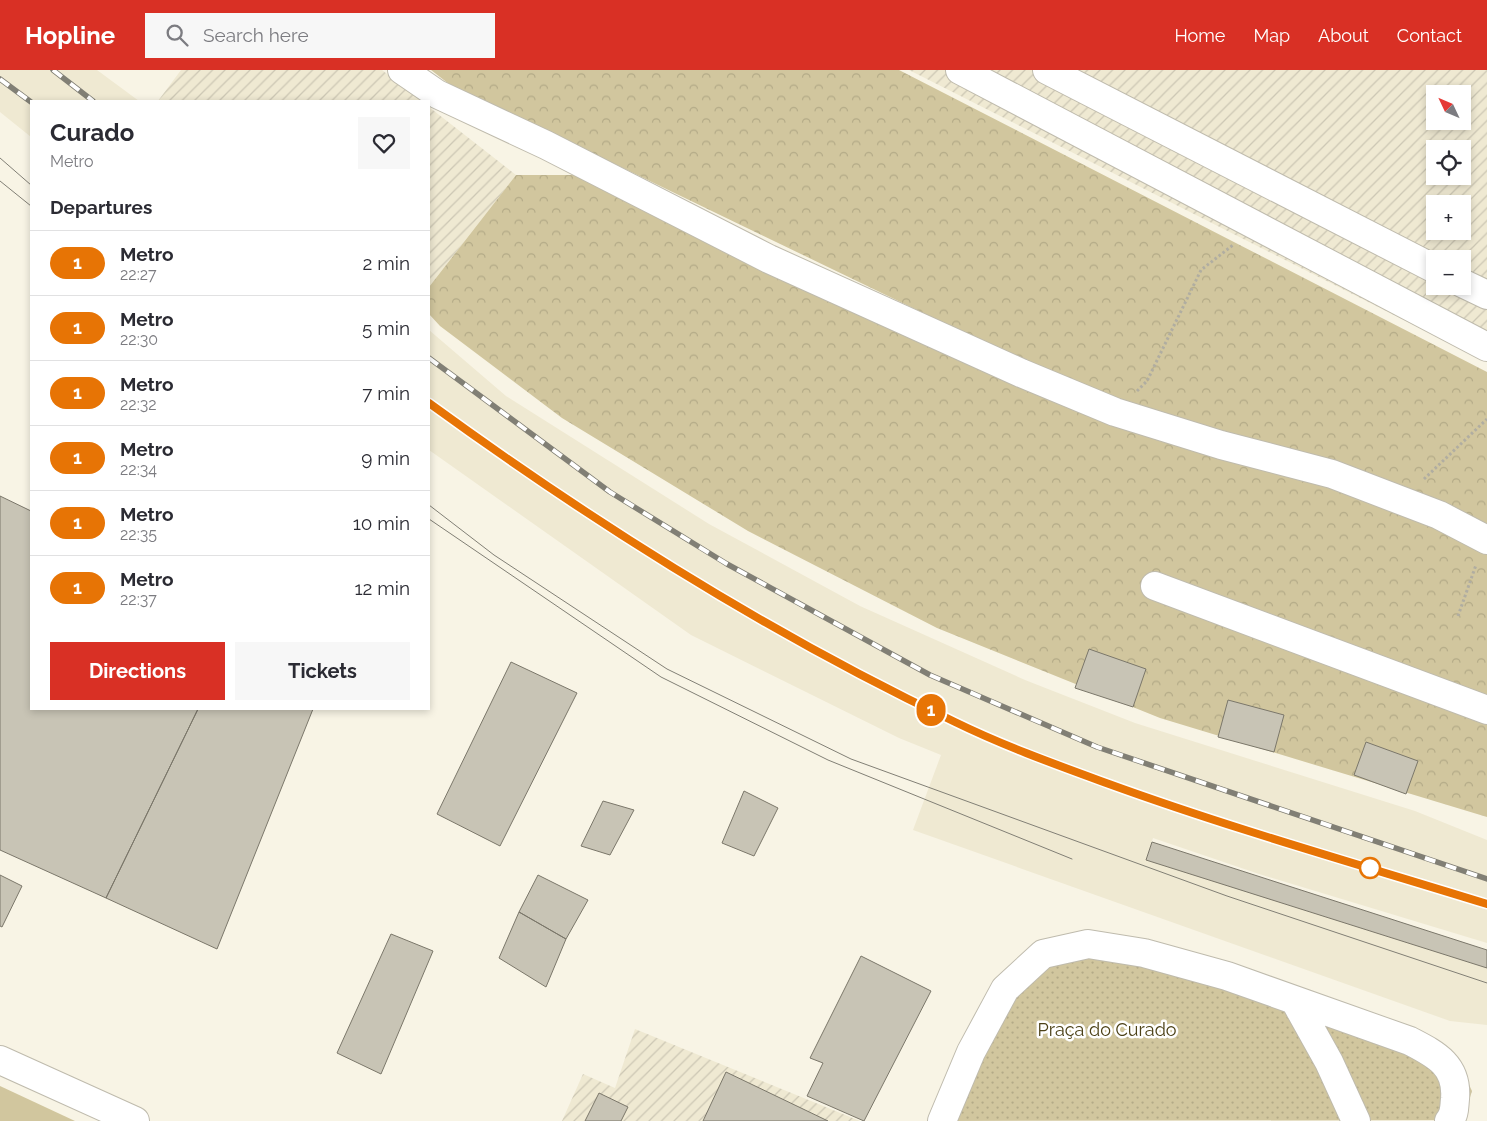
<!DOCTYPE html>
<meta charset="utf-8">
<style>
:root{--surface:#fff;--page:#f7f7f7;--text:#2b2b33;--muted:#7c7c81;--line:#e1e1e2;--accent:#d93025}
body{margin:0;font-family:Raleway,sans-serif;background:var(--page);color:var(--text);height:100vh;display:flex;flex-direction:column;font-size:19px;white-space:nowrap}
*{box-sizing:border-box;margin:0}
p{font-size:16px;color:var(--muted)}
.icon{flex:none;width:28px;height:28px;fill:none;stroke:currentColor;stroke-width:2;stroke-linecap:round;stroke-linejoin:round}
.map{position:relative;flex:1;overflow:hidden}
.side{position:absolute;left:30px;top:30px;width:400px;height:610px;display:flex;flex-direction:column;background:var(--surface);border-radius:0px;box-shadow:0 2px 8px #0003}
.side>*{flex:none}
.badge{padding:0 10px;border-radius:16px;font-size:18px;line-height:32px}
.needle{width:32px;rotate:314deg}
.controls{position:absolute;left:1426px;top:15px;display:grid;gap:10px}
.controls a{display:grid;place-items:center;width:45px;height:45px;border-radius:0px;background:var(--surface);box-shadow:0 2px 8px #0003;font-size:25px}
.map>.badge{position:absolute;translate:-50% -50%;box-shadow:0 0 0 2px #fff}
h2{padding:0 20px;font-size:19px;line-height:45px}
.round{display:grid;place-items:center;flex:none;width:52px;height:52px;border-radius:0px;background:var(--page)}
.overview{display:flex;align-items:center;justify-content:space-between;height:85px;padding:0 20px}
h1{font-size:24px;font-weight:700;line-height:38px}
.primary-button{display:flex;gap:10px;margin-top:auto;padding:10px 20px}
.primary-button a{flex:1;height:58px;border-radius:0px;background:var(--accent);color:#fff;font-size:20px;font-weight:700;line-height:58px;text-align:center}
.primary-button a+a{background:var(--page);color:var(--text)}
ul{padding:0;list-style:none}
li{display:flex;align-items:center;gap:15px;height:65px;padding:0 20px;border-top:1px solid var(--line)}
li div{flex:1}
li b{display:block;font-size:19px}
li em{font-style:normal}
li .badge{min-width:55px;font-weight:700;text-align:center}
header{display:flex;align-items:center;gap:30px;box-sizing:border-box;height:70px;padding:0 25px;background:var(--accent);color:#fff}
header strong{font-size:24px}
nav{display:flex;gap:28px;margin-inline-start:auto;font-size:18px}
.search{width:350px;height:45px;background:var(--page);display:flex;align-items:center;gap:12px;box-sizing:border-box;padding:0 18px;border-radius:0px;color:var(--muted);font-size:19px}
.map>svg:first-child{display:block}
.built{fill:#efe9d2}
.industrial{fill:url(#industrial-furrows);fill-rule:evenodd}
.green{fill:#d1c69e}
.forest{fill:url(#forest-crowns)}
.park{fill:url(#park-dots)}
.building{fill:#c8c4b5;stroke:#7b776a}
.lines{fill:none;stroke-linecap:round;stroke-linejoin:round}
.minor-casing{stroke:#bfbbad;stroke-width:30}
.path{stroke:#b0ada1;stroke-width:3;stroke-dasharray:2.5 2.5;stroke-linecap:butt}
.minor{stroke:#fff;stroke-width:28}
.tram{stroke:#817f75;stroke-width:1}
.rail-casing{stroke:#817f75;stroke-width:5.5}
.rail{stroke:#fff;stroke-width:4;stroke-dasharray:11;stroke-linecap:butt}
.line-casing{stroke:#fff;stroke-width:11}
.line{stroke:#e77405;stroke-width:8}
.stop-dot{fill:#fff;stroke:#e77405;stroke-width:2.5}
.labels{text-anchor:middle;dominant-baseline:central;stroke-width:5;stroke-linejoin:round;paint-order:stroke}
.park-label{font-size:18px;fill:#4c4117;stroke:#fff}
</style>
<header>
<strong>Hopline</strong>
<div class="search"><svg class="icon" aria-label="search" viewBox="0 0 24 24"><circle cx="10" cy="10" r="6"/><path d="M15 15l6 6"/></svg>Search here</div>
<nav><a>Home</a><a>Map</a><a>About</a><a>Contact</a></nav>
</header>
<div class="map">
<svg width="1487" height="1051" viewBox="0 0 1487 1051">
<defs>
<pattern id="industrial-furrows" width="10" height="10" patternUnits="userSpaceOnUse" patternTransform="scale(1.25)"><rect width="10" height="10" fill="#efe9d2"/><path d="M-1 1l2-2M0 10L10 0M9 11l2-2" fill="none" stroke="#ccc7b4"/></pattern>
<pattern id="forest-crowns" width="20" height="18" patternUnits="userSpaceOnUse" patternTransform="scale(1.25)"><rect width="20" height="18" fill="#d1c69e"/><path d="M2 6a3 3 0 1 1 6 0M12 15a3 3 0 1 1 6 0" fill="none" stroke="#b3aa87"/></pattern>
<pattern id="park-dots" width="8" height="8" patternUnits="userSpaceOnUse" patternTransform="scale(1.25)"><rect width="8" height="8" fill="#d1c69e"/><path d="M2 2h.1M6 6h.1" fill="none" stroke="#b3aa87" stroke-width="1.8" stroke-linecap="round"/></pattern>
</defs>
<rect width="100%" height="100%" fill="#f8f4e5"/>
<path class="built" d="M 0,0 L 97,0 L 139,31 L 31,31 L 31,67 L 0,42 Z
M 429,260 L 506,326 L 709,454 L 860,536 L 1025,610 L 1135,653 L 1415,741 L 1487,770 L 1487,873 L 1259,804 L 1153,768 L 1146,789 L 1487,898 L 1487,955 L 1450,951 L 913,760 L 941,685 L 899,668 L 691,565 L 429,380 Z"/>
<path class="industrial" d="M 181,0 L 382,0 L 422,31 L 158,31 Z
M 909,0 L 1487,0 L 1487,292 ZM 1435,24 L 1462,24 L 1462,51 L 1435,51 ZM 1435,79 L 1462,79 L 1462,106 L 1435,106 ZM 1435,134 L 1462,134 L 1462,161 L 1435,161 ZM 1435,189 L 1462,189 L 1462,216 L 1435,216 Z
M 429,37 L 516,105 L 429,217 Z
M 635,959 L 860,1051 L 562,1051 L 583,1004 L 615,1018 Z"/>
<path class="green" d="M 0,1016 L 75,1051 L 0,1051 Z"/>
<path class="forest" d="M 431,0 L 899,0 L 1487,302 L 1487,460 L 1099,328 L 449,14 Z
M 516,105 L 578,105 L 801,219 L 1110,353 L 1263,400 L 1333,419 L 1439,457 L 1487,482 L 1487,747 L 1160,648 L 937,558 L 748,461 L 562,348 L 440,256 L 429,244 L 429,217 Z"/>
<path class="park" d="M 1057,867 L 1456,987 L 1472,1021 L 1463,1050 L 950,1051 L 1017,903 Z"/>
<path class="building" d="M 0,426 L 31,441 L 31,639 L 198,639 L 106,828 L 0,780 Z
M 1089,579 L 1146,599 L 1133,637 L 1075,618 Z
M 511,592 L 577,623 L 500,776 L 437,744 Z
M 1228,630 L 1284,645 L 1274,682 L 1218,667 Z
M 198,639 L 313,639 L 217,879 L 106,828 Z
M 1366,672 L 1418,691 L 1406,724 L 1354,705 Z
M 744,721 L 778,738 L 754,786 L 722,773 Z
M 603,731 L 634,740 L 610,785 L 581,776 Z
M 1152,772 L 1487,880 L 1487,898 L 1146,790 Z
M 0,805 L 22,816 L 2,857 L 0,856 Z
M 538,805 L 588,830 L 566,869 L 519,842 Z
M 519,842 L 566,869 L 546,917 L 499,888 Z
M 391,864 L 433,881 L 381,1004 L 337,983 Z
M 861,886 L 931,921 L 864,1051 L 807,1026 L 823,993 L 810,988 Z
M 726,1002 L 828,1051 L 703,1051 Z
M 599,1023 L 628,1037 L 621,1051 L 585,1051 Z"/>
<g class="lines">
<g class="minor-casing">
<path id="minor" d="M 402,0 L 437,24 L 546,75 L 769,189 L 1021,303 L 1115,342 L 1221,375 L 1332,404 L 1439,445 L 1487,470
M 960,0 L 1487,277
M 1047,0 L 1435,199
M 1462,213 L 1487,225
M 1155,516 L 1487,640
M 1295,931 L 1329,992 L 1356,1051
M 0,990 L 135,1051
M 942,1051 L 971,982 L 1005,919 L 1043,884 L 1088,874 L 1144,883 L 1227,906 L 1410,971 C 1435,984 1458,995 1455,1029 C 1454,1038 1455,1044 1449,1051"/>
</g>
<path class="path" d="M 1137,321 L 1147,311 L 1201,200 L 1233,175
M 1424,409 L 1487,349
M 1458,546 L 1476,495"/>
<use href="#minor" class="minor"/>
<path class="tram" d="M 0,88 L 31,115
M 0,111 L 31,136
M 429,435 L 494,485 L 667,599 L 851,689 L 1227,826 L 1487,913
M 429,449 L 661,607 L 828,690 L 1072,789"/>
<g class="rail-casing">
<path id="rail" d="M 53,0 L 93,31
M 0,9 L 31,32
M 429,288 L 610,422 L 727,494 L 930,605 L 1097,677 L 1487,809
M 429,333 L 598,451 L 714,522 L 845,596 L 956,653 L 1063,697 L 1193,744 L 1487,834"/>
</g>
<use href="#rail" class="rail"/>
</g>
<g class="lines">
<g class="line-casing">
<path id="line" d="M 429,333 C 594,453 770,564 955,652 C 1004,676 1057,695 1109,714 C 1233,759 1361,795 1487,834"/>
</g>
<use href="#line" class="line"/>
</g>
<circle class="stop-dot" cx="1370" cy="798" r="10"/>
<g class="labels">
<g class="park-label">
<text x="1107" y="959">Praça do Curado</text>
</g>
</g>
</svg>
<div class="controls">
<a><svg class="needle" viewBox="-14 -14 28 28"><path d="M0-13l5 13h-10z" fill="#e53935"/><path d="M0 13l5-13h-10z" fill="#7c7c81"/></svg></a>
<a><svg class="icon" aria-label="locate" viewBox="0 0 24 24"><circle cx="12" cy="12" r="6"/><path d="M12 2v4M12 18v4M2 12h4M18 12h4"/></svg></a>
<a>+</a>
<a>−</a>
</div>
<b class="badge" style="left:931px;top:640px;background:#e77405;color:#fff">1</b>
<section class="side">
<div class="overview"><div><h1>Curado</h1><p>Metro</p></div><a class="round"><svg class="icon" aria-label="heart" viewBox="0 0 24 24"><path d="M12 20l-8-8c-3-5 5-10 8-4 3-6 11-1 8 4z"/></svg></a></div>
<h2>Departures</h2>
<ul>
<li><span class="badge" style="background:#e77405;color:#fff">1</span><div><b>Metro</b><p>22:27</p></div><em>2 min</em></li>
<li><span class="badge" style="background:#e77405;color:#fff">1</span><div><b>Metro</b><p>22:30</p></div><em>5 min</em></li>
<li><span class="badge" style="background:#e77405;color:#fff">1</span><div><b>Metro</b><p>22:32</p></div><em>7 min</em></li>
<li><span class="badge" style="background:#e77405;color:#fff">1</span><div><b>Metro</b><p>22:34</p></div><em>9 min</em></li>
<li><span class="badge" style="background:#e77405;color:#fff">1</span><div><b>Metro</b><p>22:35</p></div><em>10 min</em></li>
<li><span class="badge" style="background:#e77405;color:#fff">1</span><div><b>Metro</b><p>22:37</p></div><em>12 min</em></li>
</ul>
<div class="primary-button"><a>Directions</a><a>Tickets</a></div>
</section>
</div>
